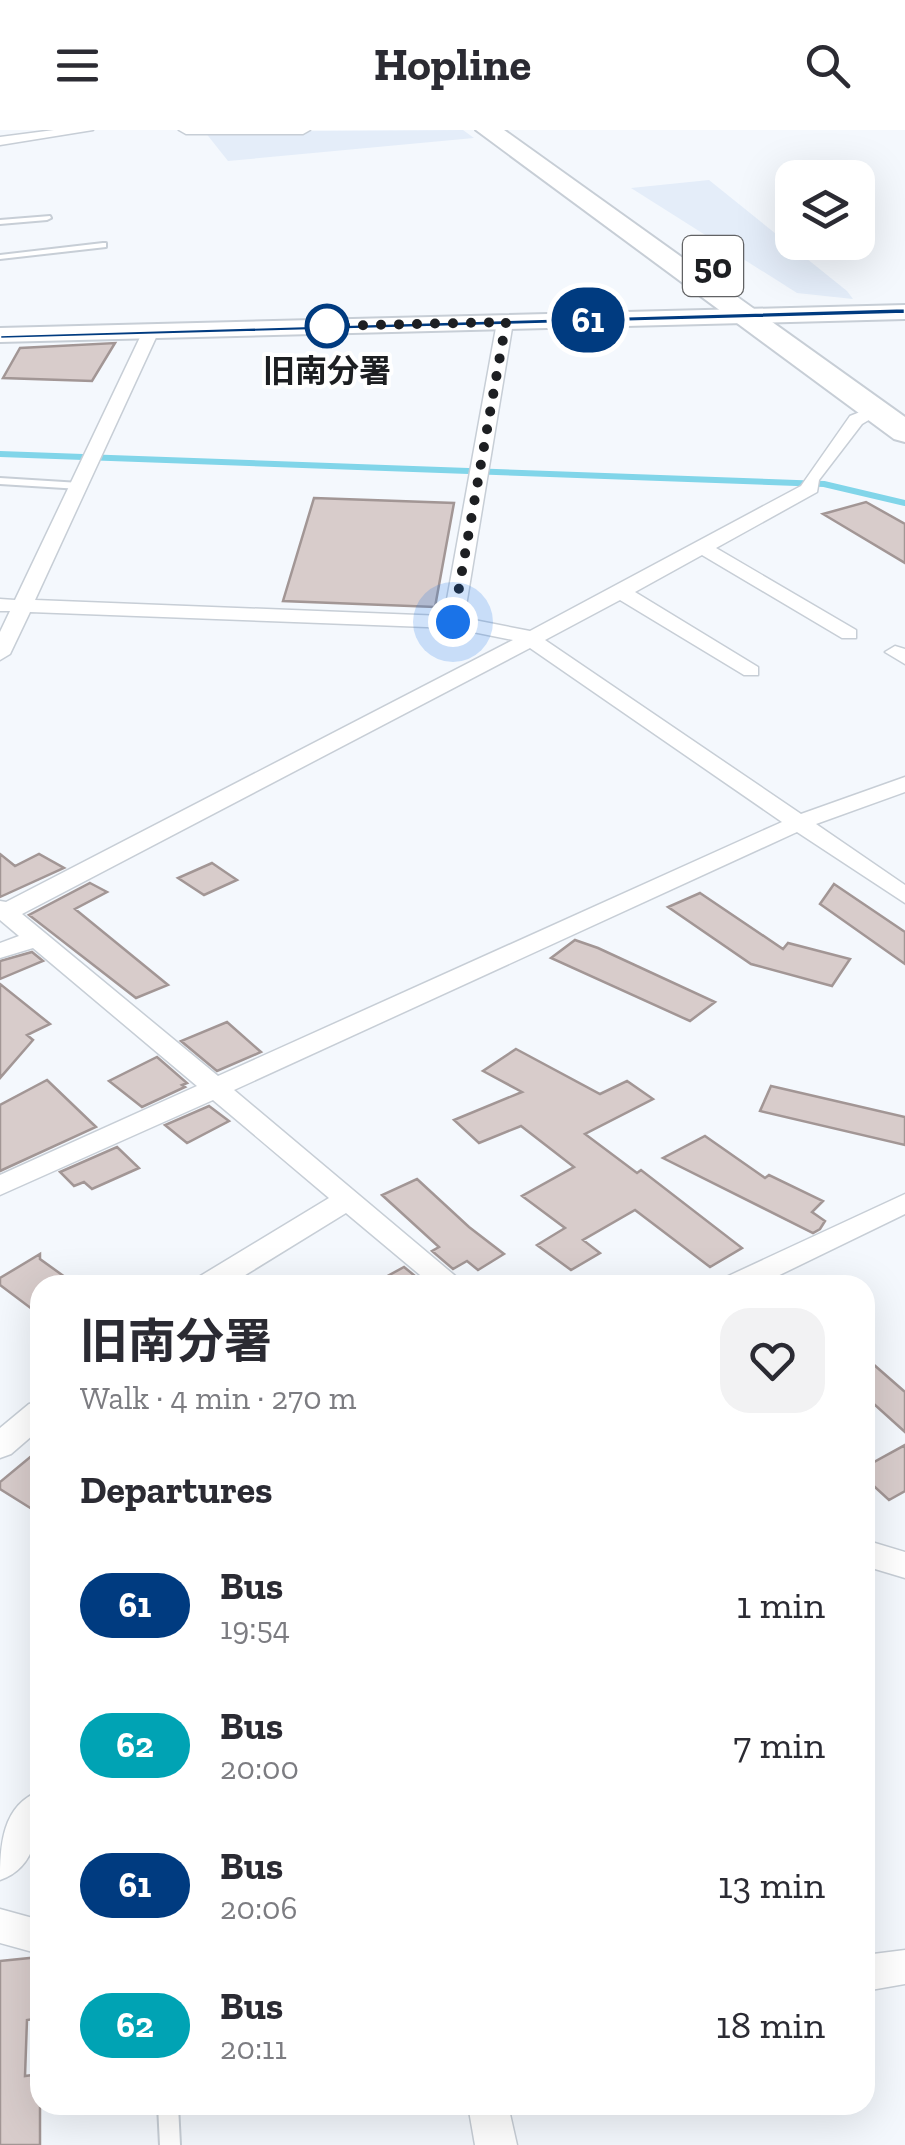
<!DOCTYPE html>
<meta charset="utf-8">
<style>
:root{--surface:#fff;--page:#f2f2f3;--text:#2b2b33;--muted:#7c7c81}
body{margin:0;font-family:"Zilla Slab","Noto Sans JP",serif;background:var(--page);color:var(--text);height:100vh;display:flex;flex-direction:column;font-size:38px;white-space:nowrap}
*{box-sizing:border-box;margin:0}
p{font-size:32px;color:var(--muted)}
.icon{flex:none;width:55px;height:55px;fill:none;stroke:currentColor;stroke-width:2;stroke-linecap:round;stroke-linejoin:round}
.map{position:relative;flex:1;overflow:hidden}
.drawer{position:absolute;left:30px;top:1145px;width:845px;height:840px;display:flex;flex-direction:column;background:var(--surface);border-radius:30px;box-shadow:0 10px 40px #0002}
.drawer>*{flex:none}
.badge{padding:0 20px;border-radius:32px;font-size:35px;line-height:65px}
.controls{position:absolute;left:775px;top:30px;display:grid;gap:20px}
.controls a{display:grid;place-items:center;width:100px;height:100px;border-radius:20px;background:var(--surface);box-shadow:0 10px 40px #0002;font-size:50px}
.you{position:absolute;width:50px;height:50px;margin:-25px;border:8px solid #fff;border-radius:50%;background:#1a73e8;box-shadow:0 0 0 15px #1a73e833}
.map>.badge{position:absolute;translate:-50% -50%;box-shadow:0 0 0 5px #fff}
h2{padding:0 50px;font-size:38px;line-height:90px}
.round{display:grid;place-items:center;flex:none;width:105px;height:105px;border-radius:30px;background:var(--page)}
.headline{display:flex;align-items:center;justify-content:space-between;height:170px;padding:0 50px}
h1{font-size:48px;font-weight:700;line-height:75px}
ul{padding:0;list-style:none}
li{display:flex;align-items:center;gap:30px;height:140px;padding:0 50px}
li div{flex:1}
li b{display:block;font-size:38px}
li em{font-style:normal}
li .badge{min-width:110px;font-weight:700;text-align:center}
header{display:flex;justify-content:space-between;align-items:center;height:130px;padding:0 50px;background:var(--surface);font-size:45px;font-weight:700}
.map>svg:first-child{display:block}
.built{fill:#e4edf9}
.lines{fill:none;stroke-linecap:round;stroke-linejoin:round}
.stream{stroke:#81d5e9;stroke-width:6}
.building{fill:#d8cccb;stroke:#a29695;stroke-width:2.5}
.lane-casing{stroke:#c7ced6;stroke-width:4}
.street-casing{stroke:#c7ced6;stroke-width:3}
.secondary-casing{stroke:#c7ced6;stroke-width:4}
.highway-casing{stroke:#c7ced6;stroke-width:4}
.lane{fill:#fff;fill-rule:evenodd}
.street{fill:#fff;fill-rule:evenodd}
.secondary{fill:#fff;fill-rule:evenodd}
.highway{fill:#fff;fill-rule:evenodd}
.line{fill:#003b80;stroke:#fff;stroke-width:2.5}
.walk{stroke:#1d1f22;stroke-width:10;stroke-dasharray:0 18}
.stop-dot{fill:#fff;stroke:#003b80;stroke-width:5}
.labels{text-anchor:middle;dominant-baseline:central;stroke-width:8;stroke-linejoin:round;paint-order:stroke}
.far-stop-label{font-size:32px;font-weight:bold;fill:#1d1f22;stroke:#fff}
.shield{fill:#fff;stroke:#616264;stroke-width:2.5}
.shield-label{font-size:35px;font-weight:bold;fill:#1d1f22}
</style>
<header><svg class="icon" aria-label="menu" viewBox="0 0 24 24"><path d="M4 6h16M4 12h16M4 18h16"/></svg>Hopline<svg class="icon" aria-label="search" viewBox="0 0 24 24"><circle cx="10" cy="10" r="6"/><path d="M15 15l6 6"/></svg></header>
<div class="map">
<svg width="905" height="2015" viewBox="0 0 905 2015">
<rect width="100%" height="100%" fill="#f4f8fd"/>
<path class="built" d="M 463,0 L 474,8 L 228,31 L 205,2 Z
M 709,50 L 847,161 L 853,169 L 797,163 L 631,58 Z"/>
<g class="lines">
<path class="stream" d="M 0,324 L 824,354 L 905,373"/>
</g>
<path class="building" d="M 115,213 L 92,251 L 3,248 L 20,218 Z
M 314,368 L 454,373 L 435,477 L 283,471 Z
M 866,372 L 905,394 L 905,433 L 823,384 Z
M 0,724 L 15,736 L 39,724 L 64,738 L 0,767 Z
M 212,733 L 237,750 L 204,765 L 178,748 Z
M 90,753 L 107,762 L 75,779 L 168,855 L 136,868 L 29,785 Z
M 834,754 L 905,802 L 905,834 L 820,774 Z
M 700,763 L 783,819 L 788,813 L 850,829 L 832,856 L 751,834 L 668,777 Z
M 575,810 L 598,818 L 715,872 L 690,891 L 551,828 Z
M 32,822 L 43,831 L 0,849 L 0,831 Z
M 0,854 L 50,894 L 27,905 L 33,910 L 0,948 Z
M 227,892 L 261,922 L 217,941 L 181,911 Z
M 516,919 L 600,964 L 627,951 L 653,969 L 585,1004 L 637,1043 L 641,1040 L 742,1118 L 710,1137 L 635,1080 L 583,1110 L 600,1123 L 571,1140 L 537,1115 L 565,1098 L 522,1066 L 574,1037 L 521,996 L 479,1013 L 454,990 L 522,962 L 483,941 Z
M 157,927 L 187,953 L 182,955 L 185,957 L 142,977 L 109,951 Z
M 47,950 L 96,997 L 0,1041 L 0,975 Z
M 771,956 L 905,987 L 905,1015 L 760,981 Z
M 209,976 L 229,991 L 187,1013 L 165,995 Z
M 705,1006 L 765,1048 L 769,1045 L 823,1071 L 812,1082 L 825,1091 L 820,1099 L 813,1103 L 663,1028 Z
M 117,1017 L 139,1038 L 92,1059 L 84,1052 L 74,1056 L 60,1042 Z
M 417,1049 L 469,1097 L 504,1124 L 478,1140 L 467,1131 L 453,1139 L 432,1121 L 439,1117 L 382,1065 Z
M 40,1124 L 40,1129 L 76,1155 L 40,1155 L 40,1185 L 0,1155 L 0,1148 Z
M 404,1137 L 426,1155 L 371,1155 Z
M 865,1227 L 905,1262 L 905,1302 L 865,1266 Z
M 905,1315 L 905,1361 L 889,1370 L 865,1348 L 865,1337 Z
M 40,1319 L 40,1384 L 0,1359 L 0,1352 Z
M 40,1827 L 40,1888 L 27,1890 L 25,1946 L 40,1944 L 40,2015 L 0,2015 L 0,1831 Z"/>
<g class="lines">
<g class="lane-casing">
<path id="lane" d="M 50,86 L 51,88 L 47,90 L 0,94 L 0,90 Z
M 103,113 L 106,113 L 106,117 L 0,129 L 0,125 Z
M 0,348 L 80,353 L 85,356 L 80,359 L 0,354 Z
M 158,1975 L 178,1975 L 180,2015 L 160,2015 Z"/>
</g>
<g class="street-casing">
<path id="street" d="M 54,0 L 93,0 L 0,15 L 0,7 Z
M 179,0 L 310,0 L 303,4 L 186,4 Z
M 505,187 L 513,192 L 464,488 L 530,501 L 801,356 L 850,286 L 875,276 L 884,281 L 862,294 L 819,350 L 817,362 L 716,418 L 856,500 L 856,508 L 842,508 L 702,425 L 635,462 L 758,537 L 758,545 L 744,545 L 620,470 L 545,510 L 801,684 L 905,647 L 905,662 L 816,694 L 905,755 L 905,773 L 797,702 L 234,960 L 466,1155 L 432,1155 L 346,1083 L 229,1155 L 192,1155 L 197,1148 L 329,1068 L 213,970 L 0,1065 L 0,1045 L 197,956 L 33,818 L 0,828 L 0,813 L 19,806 L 0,790 L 0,771 L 6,772 L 513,510 L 453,498 L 30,482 L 10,524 L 0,530 L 0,502 L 10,481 L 0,481 L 0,469 L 15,470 L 143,201 L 151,196 L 159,201 L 35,470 L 444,486 L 497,192 ZM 530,518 L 782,692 L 218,946 L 22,784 Z
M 895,516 L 905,519 L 905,534 L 885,522 Z
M 905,1064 L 905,1084 L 759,1155 L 719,1155 L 724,1148 Z
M 40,1271 L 40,1299 L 11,1324 L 0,1328 L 0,1298 L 29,1274 Z
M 865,1410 L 905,1422 L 905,1448 L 865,1436 Z
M 40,1661 C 40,1696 38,1737 0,1750 C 0,1716 2,1675 40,1661 Z
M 0,1779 L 40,1790 L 40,1824 L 0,1813 Z
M 905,1820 L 905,1854 L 865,1861 L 865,1825 Z
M 468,1975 L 508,1975 L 517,2015 L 475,2015 Z"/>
</g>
<g class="secondary-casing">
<path id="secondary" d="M 905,175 L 905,189 L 0,212 L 0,198 Z"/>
</g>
<g class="highway-casing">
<path id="highway" d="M 476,0 L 504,0 L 905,287 L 905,312 L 894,309 Z"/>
</g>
<use href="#lane" class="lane"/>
<use href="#street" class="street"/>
<use href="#secondary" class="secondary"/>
<use href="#highway" class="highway"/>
</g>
<path class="line" d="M 905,178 L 905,184 L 0,209 L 0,205 Z"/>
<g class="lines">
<path class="walk" d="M 327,196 L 506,192 L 453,492"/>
</g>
<circle class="stop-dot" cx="327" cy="196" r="20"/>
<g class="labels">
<g class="far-stop-label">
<text x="327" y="241">旧南分署</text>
</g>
<rect class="shield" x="683" y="106" width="60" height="60" rx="8"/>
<g class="shield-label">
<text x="713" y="136">50</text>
</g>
</g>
</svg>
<div class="controls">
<a><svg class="icon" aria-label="layers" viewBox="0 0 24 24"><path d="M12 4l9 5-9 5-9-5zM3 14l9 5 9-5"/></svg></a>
</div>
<div class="you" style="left:453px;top:492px"></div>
<b class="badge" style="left:588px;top:190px;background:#003b80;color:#fff">61</b>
<section class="drawer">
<div class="headline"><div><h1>旧南分署</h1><p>Walk · 4 min · 270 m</p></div><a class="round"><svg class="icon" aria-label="heart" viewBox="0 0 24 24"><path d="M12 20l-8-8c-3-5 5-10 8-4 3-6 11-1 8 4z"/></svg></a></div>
<h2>Departures</h2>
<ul>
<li><span class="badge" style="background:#003b80;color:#fff">61</span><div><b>Bus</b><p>19:54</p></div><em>1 min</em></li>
<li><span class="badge" style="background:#00a3b4;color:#fff">62</span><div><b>Bus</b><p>20:00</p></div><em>7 min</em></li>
<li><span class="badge" style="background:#003b80;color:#fff">61</span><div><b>Bus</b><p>20:06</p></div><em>13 min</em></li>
<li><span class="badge" style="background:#00a3b4;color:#fff">62</span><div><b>Bus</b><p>20:11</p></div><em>18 min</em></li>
</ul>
</section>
</div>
